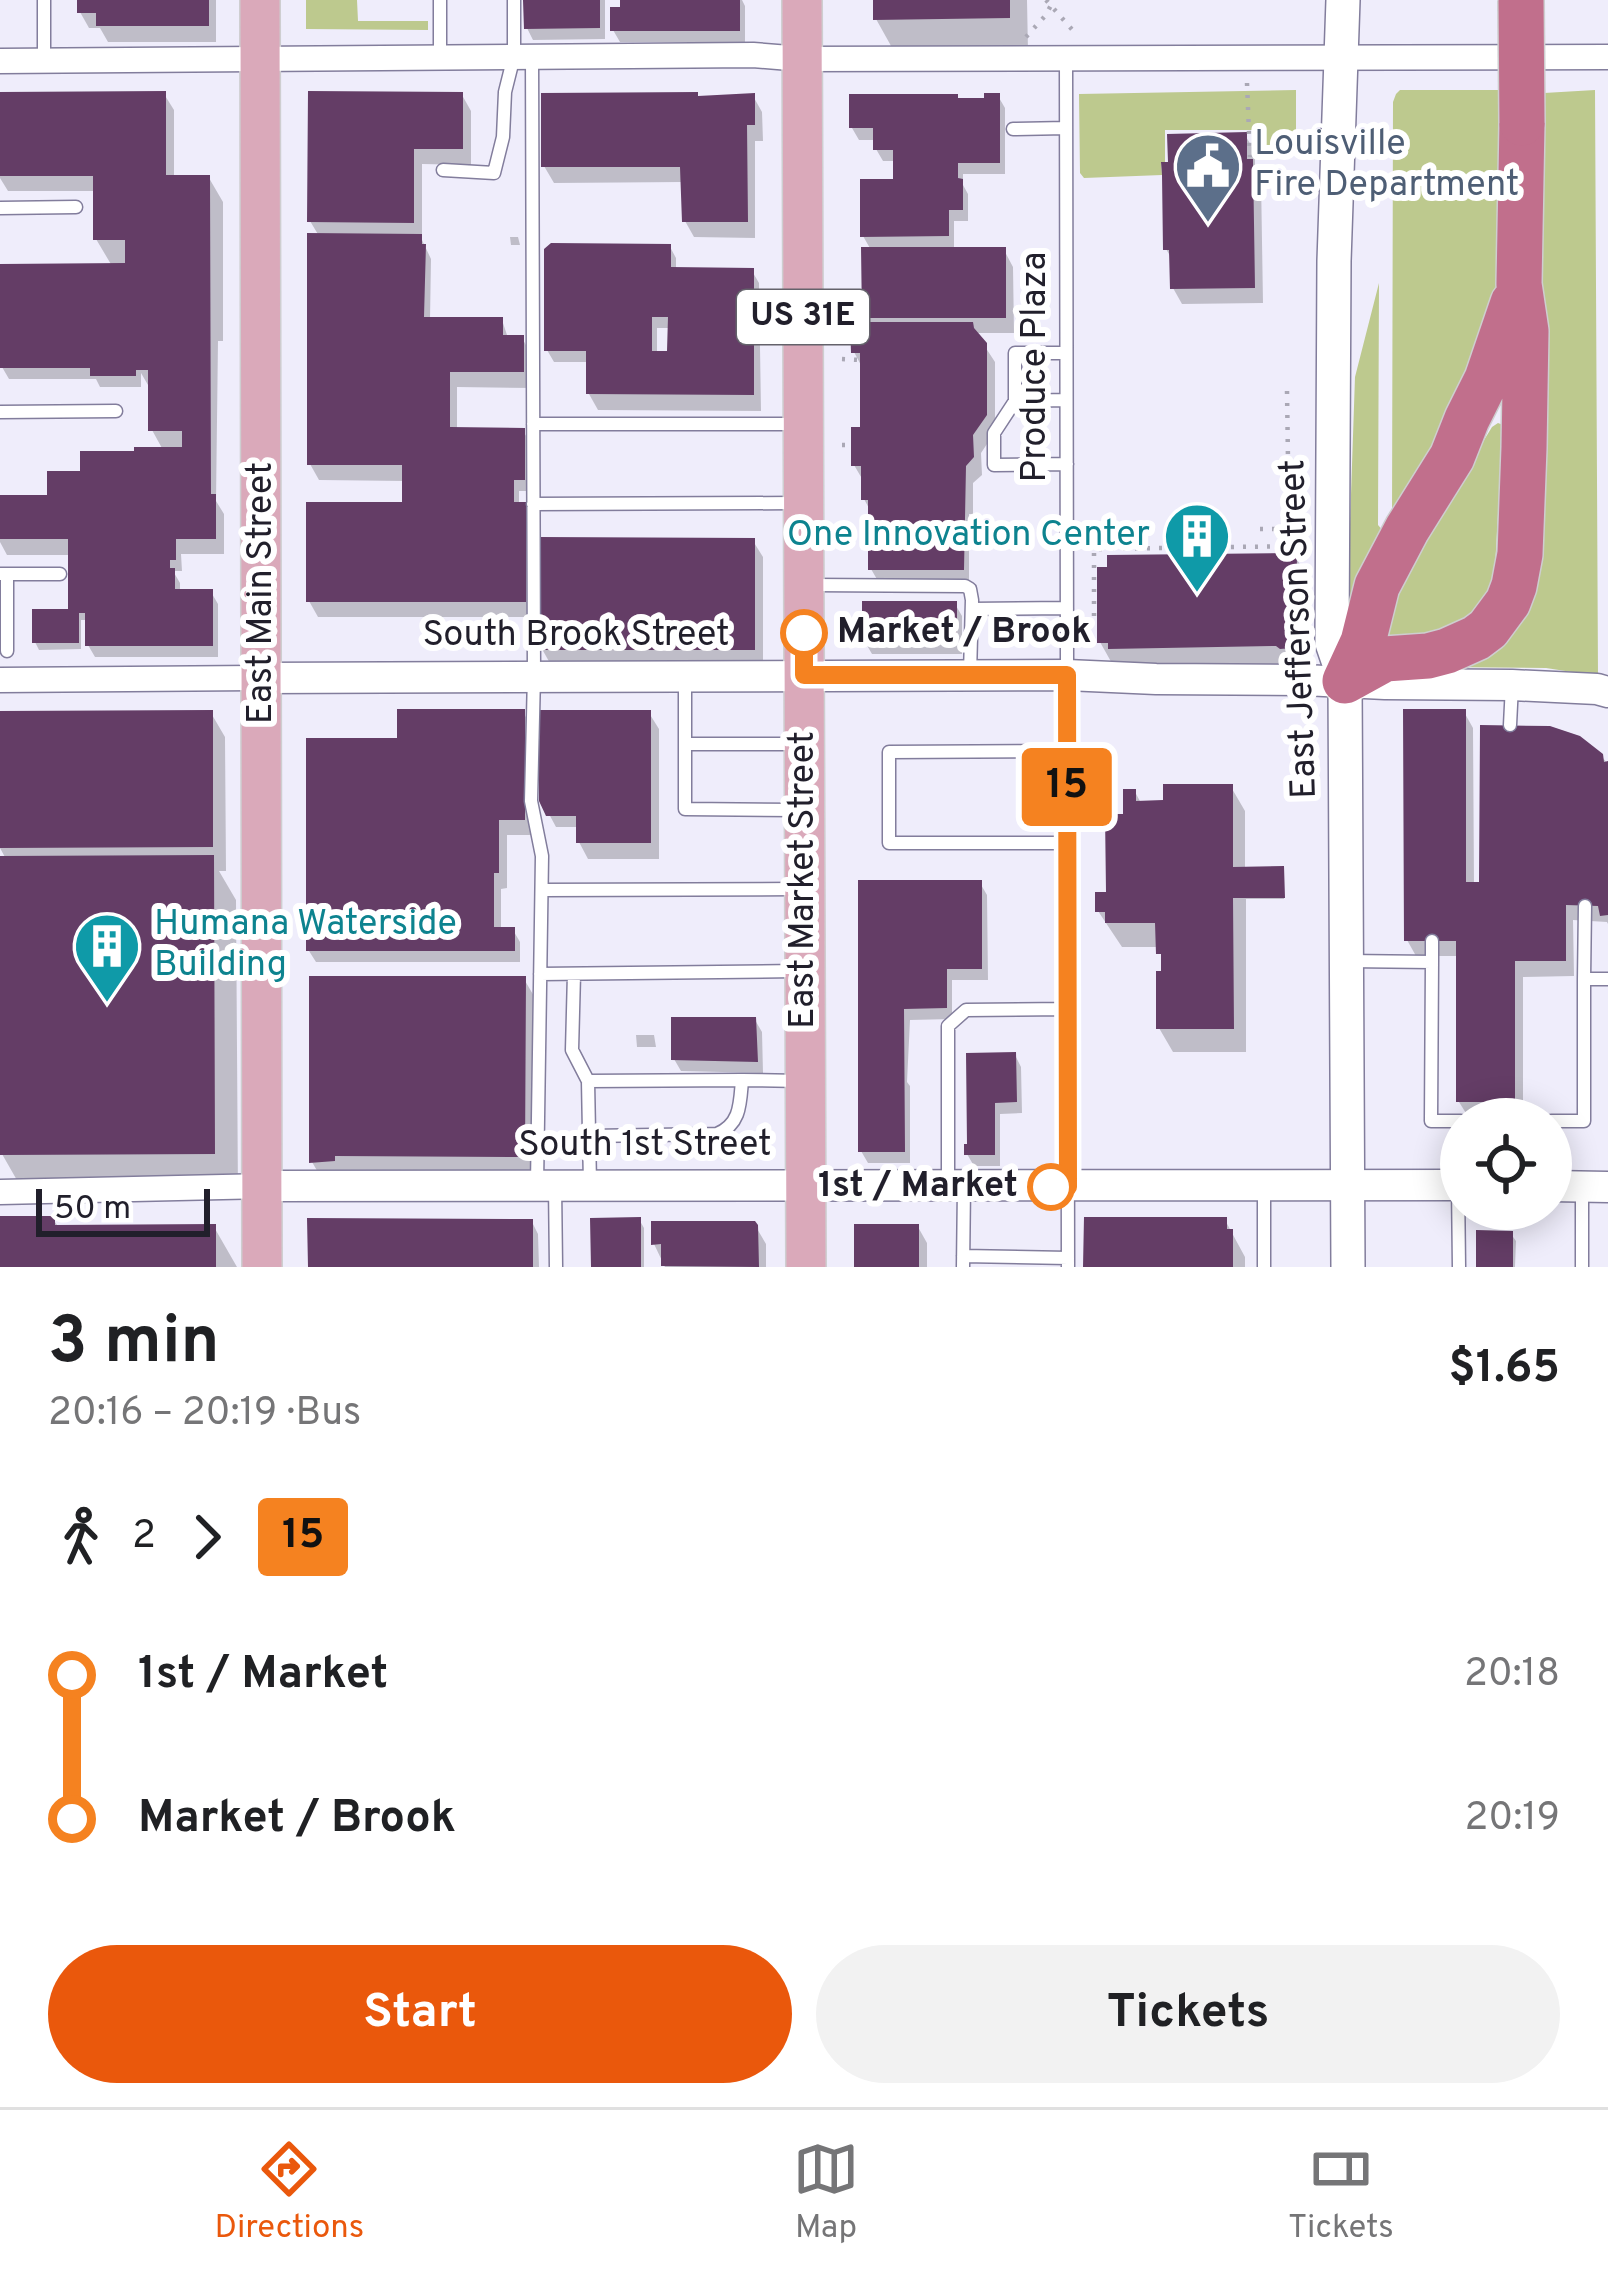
<!DOCTYPE html>
<meta charset="utf-8">
<style>
:root{--surface:#fff;--page:#f2f2f2;--text:#202124;--muted:#757577;--line:#e0e0e0;--accent:#ea580c}
body{margin:0;font-family:Overpass,sans-serif;background:var(--page);color:var(--text);height:100vh;display:flex;flex-direction:column;font-size:45px;white-space:nowrap}
*{box-sizing:border-box;margin:0}
p{font-size:39px;color:var(--muted)}
.icon{flex:none;width:66px;height:66px;fill:none;stroke:currentColor;stroke-width:2;stroke-linecap:round;stroke-linejoin:round}
.map{position:relative;height:1267px;overflow:hidden}
.sheet{display:flex;flex-direction:column;background:var(--surface);flex:1}
.sheet>*{flex:none}
.badge{padding:0 24px;border-radius:9px;font-size:42px;line-height:78px}
.controls{position:absolute;left:1440px;top:1098px;display:grid;gap:24px}
.controls a{display:grid;place-items:center;width:132px;height:132px;border-radius:50%;background:var(--surface);box-shadow:0 6px 30px #0003;font-size:60px}
.scale{position:absolute;left:36px;bottom:30px;width:174px;box-sizing:border-box;padding-left:12px;border:6px solid #211f2b;border-top:0;font-size:33px;line-height:42px;white-space:nowrap;color:#211f2b;-webkit-text-stroke:9px #fff;paint-order:stroke}
.map>.badge{position:absolute;translate:-50% -50%;box-shadow:0 0 0 6px #fff}
.legs{display:flex;align-items:center;gap:18px;height:132px;padding:0 48px;font-size:39px}
.legs p{margin-inline-start:auto}
.overview{display:flex;align-items:center;justify-content:space-between;height:204px;padding:0 48px}
h1{font-size:66px;font-weight:700;line-height:90px}
.primary-button{display:flex;gap:24px;margin-top:auto;padding:24px 48px}
.primary-button a{flex:1;height:138px;border-radius:72px;background:var(--accent);color:#fff;font-size:48px;font-weight:700;line-height:138px;text-align:center}
.primary-button a+a{background:var(--page);color:var(--text)}
ul{padding:0 48px;list-style:none}
li{display:flex;align-items:center;gap:42px;height:144px;font-size:45px}
li i{display:grid;place-items:center;width:18px;height:100%;margin:0 15px;background:currentColor}
li i::after{content:'';width:30px;height:30px;margin:-15px;border:9px solid;border-radius:50%;background:var(--surface)}
li p{margin-inline-start:auto}
li:first-child i{background:linear-gradient(#0000 50%,currentColor 0)}
li:last-child i{background:linear-gradient(currentColor 50%,#0000 0)}
.tabs{display:flex;justify-content:space-around;align-items:center;height:168px;border-top:3px solid var(--line);background:var(--surface);font-size:33px;color:var(--muted)}
.tabs a{display:grid;justify-items:center;gap:6px}
.tabs .selected{color:var(--accent)}
.map>svg:first-child{display:block}
.green{fill:#bdc98e}
.shadow{fill:#0003;fill-rule:evenodd}
.building{fill:#643d66;fill-rule:evenodd}
.lines{fill:none;stroke-linecap:round;stroke-linejoin:round}
.service-casing{stroke:#827d9c;stroke-width:15}
.minor-casing{stroke:#827d9c;stroke-width:27}
.tertiary-casing{stroke:#827d9c;stroke-width:33}
.secondary-casing{stroke:#827d9c;stroke-width:36}
.primary-casing{stroke:#ceced0;stroke-width:42}
.motorway-casing{stroke:#ceced0;stroke-width:48}
.path{stroke:#aaa8b5;stroke-width:4.5;stroke-dasharray:3 9;stroke-linecap:butt}
.service{stroke:#fff;stroke-width:12}
.minor{stroke:#fff;stroke-width:24}
.tertiary{stroke:#fff;stroke-width:30}
.secondary{stroke:#fff;stroke-width:33}
.primary{stroke:#daa9ba;stroke-width:39}
.motorway{stroke:#c16f8c;stroke-width:45}
.motorway-bridge-casing{stroke:#ceced0;stroke-width:48;stroke-linecap:butt}
.motorway-bridge{stroke:#c16f8c;stroke-width:45}
.line-1-casing{stroke:#fff;stroke-width:27}
.line-1{stroke:#f58220;stroke-width:18}
.stop-1-dot{fill:#fff;stroke:#f58220;stroke-width:6}
.labels{text-anchor:middle;dominant-baseline:central;stroke-width:12;stroke-linejoin:round;paint-order:stroke}
.shield{fill:#fff;stroke:#64626b;stroke-width:3}
.shield-label{font-size:33px;font-weight:bold;fill:#211f2b}
.service-label{font-size:36px;fill:#4e5e75;stroke:#fff;text-anchor:start}
.street-label{font-size:36px;fill:#211f2b;stroke:#fff}
.culture-label{font-size:36px;fill:#0d838f;stroke:#fff;text-anchor:end}
.stop-label{font-size:36px;font-weight:bold;fill:#211f2b;stroke:#fff;text-anchor:start}
</style>
<div class="map">
<svg width="1608" height="1267" viewBox="0 0 1608 1267">
<rect width="100%" height="100%" fill="#efedfb"/>
<path class="green" d="M 306,0 L 357,0 L 358,21 L 428,21 L 428,30 L 306,29 Z
M 1296,90 L 1296,154 L 1253,154 L 1252,130 L 1165,130 L 1165,163 L 1161,163 L 1162,175 L 1084,178 L 1080,173 L 1079,94 Z
M 1400,90 L 1502,90 L 1502,260 L 1496,295 L 1457,408 L 1392,523 L 1393,102 L 1396,94 Z
M 1595,90 L 1598,676 L 1546,668 L 1436,667 L 1541,539 L 1544,93 Z
M 1379,283 L 1378,525 L 1385,533 L 1347,612 L 1355,377 Z
M 1498,423 L 1503,425 L 1494,585 L 1476,621 L 1387,644 L 1392,591 L 1492,427 Z"/>
<path class="shadow" d="M 80,0 L 216,0 L 216,42 L 108,42 L 100,28 L 89,28 L 80,12 Z
M 526,0 L 605,0 L 605,39 L 533,40 L 527,28 Z
M 623,0 L 742,0 L 745,6 L 745,42 L 620,42 L 613,30 L 623,10 Z
M 876,0 L 1027,0 L 1028,51 L 895,53 L 876,19 Z
M 164,94 L 174,110 L 174,178 L 209,178 L 223,202 L 223,341 L 218,341 L 216,501 L 224,514 L 224,554 L 181,554 L 182,571 L 173,571 L 180,583 L 180,592 L 211,592 L 218,604 L 218,657 L 95,657 L 88,645 L 88,620 L 81,620 L 81,649 L 39,650 L 35,642 L 71,612 L 71,555 L 7,555 L 0,542 L 0,498 L 52,498 L 83,474 L 163,450 L 152,430 L 148,385 L 141,373 L 141,387 L 100,387 L 96,379 L 9,379 L 2,367 L 0,321 L 112,266 L 96,239 L 96,191 L 8,191 L 0,178 L 0,95 Z
M 462,95 L 471,111 L 471,165 L 422,164 L 422,240 L 431,259 L 430,320 L 502,320 L 508,338 L 522,338 L 531,354 L 532,388 L 457,387 L 457,430 L 523,431 L 533,447 L 530,491 L 519,491 L 519,505 L 524,505 L 533,521 L 533,617 L 318,617 L 309,601 L 405,505 L 405,481 L 319,480 L 310,464 L 319,236 L 310,221 Z
M 753,96 L 762,112 L 763,141 L 755,141 L 755,238 L 694,237 L 685,221 L 684,182 L 554,183 L 544,166 L 699,99 Z
M 998,96 L 1005,108 L 1005,174 L 963,174 L 963,185 L 968,194 L 968,221 L 954,221 L 954,250 L 1004,250 L 1013,267 L 1014,333 L 976,333 L 995,362 L 995,432 L 981,453 L 982,475 L 973,483 L 973,514 L 969,514 L 969,581 L 878,581 L 871,569 L 871,512 L 864,499 L 864,482 L 854,465 L 863,430 L 863,369 L 854,352 L 869,325 L 865,317 L 871,250 L 863,236 L 896,182 L 896,161 L 883,161 L 876,149 L 876,140 L 859,140 L 852,128 L 958,101 L 987,101 Z
M 1245,135 L 1255,152 L 1255,167 L 1261,178 L 1263,303 L 1182,304 L 1173,288 L 1172,259 L 1166,249 L 1171,165 Z
M 510,237 L 518,237 L 520,245 L 511,245 Z
M 670,247 L 676,258 L 676,270 L 752,271 L 759,283 L 761,411 L 598,410 L 589,394 L 589,362 L 554,362 L 547,350 ZM 657,328 L 670,328 L 670,354 L 657,354 Z
M 753,541 L 763,557 L 763,666 L 551,665 L 542,649 Z
M 1295,556 L 1309,580 L 1309,651 L 1311,665 L 1305,672 L 1114,667 L 1100,642 Z
M 955,604 L 962,616 L 962,654 L 872,654 L 865,642 Z
M 523,712 L 532,728 L 533,835 L 507,835 L 507,888 L 501,889 L 501,930 L 513,930 L 520,942 L 520,962 L 316,962 L 309,951 L 400,741 Z
M 1464,712 L 1473,728 L 1474,885 L 1482,885 L 1601,756 L 1608,764 L 1608,924 L 1607,922 L 1573,920 L 1574,976 L 1523,977 L 1523,1118 L 1469,1118 L 1459,1102 L 1459,956 L 1416,956 L 1407,940 Z
M 211,713 L 225,737 L 226,871 L 219,871 L 236,900 L 238,1195 L 26,1196 L 2,1154 L 6,859 L 0,848 L 0,714 Z
M 649,713 L 659,729 L 659,859 L 588,859 L 579,842 L 579,827 L 556,827 L 549,814 Z
M 1231,787 L 1245,811 L 1245,870 L 1283,869 L 1284,899 L 1246,899 L 1246,1052 L 1173,1052 L 1159,1028 L 1164,962 L 1159,947 L 1122,947 L 1098,911 L 1109,895 L 1135,792 L 1141,803 L 1166,803 Z
M 861,883 L 980,883 L 987,895 L 988,980 L 952,980 L 952,1019 L 910,1020 L 907,1082 L 910,1086 L 910,1163 L 868,1163 L 861,1151 Z
M 524,979 L 538,1003 L 538,1180 L 326,1186 L 312,1162 Z
M 755,1020 L 762,1032 L 763,1073 L 681,1071 L 674,1059 Z
M 636,1035 L 654,1035 L 656,1047 L 637,1047 Z
M 1015,1055 L 1021,1067 L 1022,1113 L 1000,1114 L 1000,1166 L 974,1166 L 967,1154 Z
M 0,1219 L 53,1219 L 59,1228 L 214,1227 L 237,1267 L 0,1267 Z
M 1087,1220 L 1225,1220 L 1245,1257 L 1245,1267 L 1087,1267 Z
M 310,1221 L 532,1222 L 538,1234 L 539,1267 L 311,1267 Z
M 593,1221 L 640,1221 L 644,1228 L 644,1267 L 594,1267 Z
M 756,1227 L 766,1244 L 766,1267 L 665,1267 L 654,1244 Z
M 857,1227 L 918,1227 L 927,1243 L 927,1267 L 857,1267 Z
M 1479,1233 L 1511,1234 L 1516,1241 L 1515,1267 L 1478,1267 Z"/>
<path class="building" d="M 77,0 L 209,0 L 209,26 L 96,26 L 96,13 L 77,13 Z
M 523,0 L 600,0 L 600,28 L 524,29 Z
M 620,0 L 740,0 L 740,31 L 610,31 L 610,7 L 620,7 Z
M 873,0 L 1010,0 L 1010,18 L 873,20 Z
M 166,91 L 166,175 L 210,175 L 211,494 L 216,494 L 216,539 L 176,539 L 176,560 L 170,560 L 170,568 L 175,568 L 175,589 L 213,589 L 213,646 L 85,646 L 85,613 L 79,613 L 79,643 L 32,643 L 32,609 L 68,609 L 68,539 L 0,539 L 0,495 L 47,495 L 47,471 L 80,471 L 80,451 L 134,451 L 134,447 L 182,447 L 182,431 L 148,431 L 148,370 L 136,370 L 136,376 L 90,376 L 90,368 L 0,368 L 0,264 L 125,263 L 125,240 L 93,240 L 93,176 L 0,176 L 0,92 Z
M 308,91 L 463,92 L 463,149 L 414,149 L 414,223 L 307,222 Z
M 698,92 L 698,96 L 755,93 L 755,125 L 747,125 L 748,222 L 682,222 L 680,167 L 541,167 L 541,93 Z
M 984,93 L 1000,93 L 1000,163 L 958,163 L 958,178 L 963,179 L 963,210 L 949,210 L 949,236 L 860,237 L 860,179 L 893,179 L 893,150 L 873,150 L 873,128 L 849,128 L 849,94 L 958,94 L 958,98 L 984,98 Z
M 1247,132 L 1247,159 L 1253,159 L 1255,288 L 1170,289 L 1169,250 L 1163,250 L 1162,175 L 1161,162 L 1168,162 L 1167,134 Z
M 307,233 L 422,234 L 422,244 L 426,244 L 424,317 L 503,317 L 503,335 L 524,335 L 524,372 L 450,372 L 450,427 L 525,428 L 525,480 L 514,480 L 514,502 L 526,502 L 526,602 L 306,602 L 306,502 L 402,502 L 402,465 L 307,465 Z
M 551,243 L 671,244 L 671,267 L 754,268 L 754,395 L 586,394 L 586,351 L 544,351 L 544,249 ZM 652,317 L 668,317 L 667,351 L 652,351 Z
M 861,247 L 1006,247 L 1006,318 L 862,318 Z
M 850,322 L 973,322 L 974,328 L 987,343 L 987,415 L 973,435 L 974,457 L 966,466 L 964,570 L 868,570 L 868,500 L 861,500 L 861,466 L 851,466 L 851,427 L 860,427 L 860,353 L 851,353 Z
M 539,537 L 755,538 L 755,650 L 539,650 Z
M 1297,553 L 1296,624 L 1300,634 L 1299,640 L 1292,648 L 1280,649 L 1276,646 L 1108,649 L 1108,643 L 1097,643 L 1097,567 L 1107,567 L 1107,555 Z
M 862,601 L 957,601 L 957,643 L 862,643 Z
M 397,709 L 525,709 L 525,820 L 499,820 L 499,873 L 494,873 L 494,927 L 515,927 L 515,951 L 306,951 L 306,738 L 397,738 Z
M 1403,709 L 1466,709 L 1466,882 L 1479,882 L 1480,725 L 1550,726 L 1580,736 L 1603,754 L 1604,762 L 1608,761 L 1608,915 L 1600,916 L 1598,906 L 1566,905 L 1566,961 L 1515,961 L 1515,1102 L 1456,1102 L 1456,941 L 1404,941 Z
M 213,710 L 213,847 L 0,848 L 0,711 Z
M 539,710 L 651,710 L 651,843 L 576,843 L 576,816 L 546,816 L 539,801 Z
M 1163,784 L 1233,784 L 1233,867 L 1284,866 L 1285,898 L 1233,898 L 1234,1029 L 1156,1029 L 1156,971 L 1161,971 L 1161,954 L 1156,954 L 1155,923 L 1105,923 L 1105,912 L 1095,912 L 1095,892 L 1106,892 L 1105,814 L 1123,814 L 1123,789 L 1136,789 L 1136,801 L 1163,800 Z
M 214,855 L 215,1154 L 0,1155 L 0,856 Z
M 858,880 L 982,880 L 982,969 L 947,969 L 947,1008 L 904,1009 L 905,1152 L 858,1152 Z
M 309,976 L 526,976 L 525,1157 L 335,1156 L 335,1161 L 309,1163 Z
M 671,1017 L 756,1017 L 758,1062 L 671,1060 Z
M 1016,1052 L 1017,1102 L 995,1103 L 995,1155 L 964,1155 L 964,1144 L 967,1144 L 966,1053 Z
M 0,1216 L 55,1216 L 55,1225 L 216,1224 L 216,1267 L 0,1267 Z
M 641,1217 L 641,1267 L 591,1267 L 590,1218 Z
M 1084,1217 L 1227,1217 L 1227,1229 L 1233,1229 L 1233,1267 L 1083,1267 Z
M 307,1218 L 533,1219 L 533,1267 L 308,1267 Z
M 651,1221 L 755,1221 L 758,1225 L 759,1267 L 661,1266 L 661,1244 L 651,1245 Z
M 854,1224 L 919,1224 L 919,1267 L 854,1267 Z
M 1476,1230 L 1513,1231 L 1513,1267 L 1476,1267 Z"/>
<g class="lines">
<g class="service-casing">
<path id="service" d="M 44,0 L 44,60
M 440,0 L 440,56
M 532,56 L 534,675 L 531,801 L 542,856 L 537,1184
M 1066,59 L 1068,1267
M 1013,129 L 1066,128
M 443,170 L 494,173 L 503,137 L 505,92 L 514,56 L 514,0
M 0,208 L 76,207
M 1066,400 L 1015,401 L 994,433 L 994,465 L 1067,464
M 1015,401 L 1015,353 L 1066,353
M 0,412 L 116,411
M 533,424 L 796,424
M 533,504 L 796,503
M 1,574 L 60,574
M 812,585 L 965,586 L 970,589 L 972,600 L 970,674
M 972,609 L 1067,608
M 7,651 L 7,574
M 685,678 L 685,809 L 797,810
M 1510,725 L 1512,685
M 685,744 L 797,744
M 1067,843 L 889,843 L 889,752 L 1067,751
M 542,890 L 797,889
M 1348,961 L 1432,962 L 1431,1121 L 1461,1121
M 1432,962 L 1432,941
M 540,974 L 797,971
M 574,974 L 572,1050 L 588,1081 L 590,1184
M 1584,979 L 1585,906
M 742,1080 L 801,1081
M 588,1081 L 742,1080 C 740,1103 741,1124 717,1134 L 590,1136
M 1551,1121 L 1584,1121 L 1584,979 L 1608,979
M 555,1185 L 556,1267
M 1458,1185 L 1459,1267
M 948,1186 L 948,1026 L 966,1010 L 1068,1009
M 963,1256 L 1068,1258
M 963,1267 L 964,1187
M 1264,1267 L 1264,1186
M 1582,1267 L 1582,1190"/>
</g>
<g class="minor-casing">
<path id="minor" d="M 0,61 L 753,55 L 802,59 L 1608,57
M 0,680 L 262,678
M 0,1192 L 262,1186"/>
</g>
<g class="tertiary-casing">
<path id="tertiary" d="M 262,678 L 1067,675 L 1156,679 L 1304,680 L 1385,684 L 1512,685 L 1597,689 L 1608,692
M 262,1186 L 1461,1185
M 1551,1186 L 1608,1187"/>
</g>
<g class="secondary-casing">
<path id="secondary" d="M 1343,0 L 1334,261 L 1332,643 L 1345,681 L 1348,1267"/>
</g>
<g class="primary-casing">
<path id="primary" d="M 260,0 L 262,1267
M 802,0 L 806,1267"/>
</g>
<g class="motorway-casing">
<path id="motorway" d="M 1345,681 L 1385,659 L 1428,656 L 1447,651 L 1476,638 L 1488,629 L 1508,602 L 1514,586 L 1520,554 L 1524,448 L 1526,331 L 1519,284 L 1522,123
M 1345,681 L 1363,642 L 1377,586 L 1407,529 L 1452,457 L 1467,419 L 1487,379 L 1513,303"/>
</g>
<path class="path" d="M 1046,0 L 1076,34
M 1026,37 L 1045,16 L 1054,0
M 1247,83 L 1250,157
M 842,359 L 860,360
M 1287,391 L 1289,529 L 1303,529
M 842,445 L 851,445
M 1260,529 L 1289,529 L 1289,546
M 1094,616 L 1094,549 L 1302,546"/>
<use href="#service" class="service"/>
<use href="#minor" class="minor"/>
<use href="#tertiary" class="tertiary"/>
<use href="#secondary" class="secondary"/>
<use href="#primary" class="primary"/>
<use href="#motorway" class="motorway"/>
<g class="motorway-bridge-casing">
<path id="motorway-bridge" d="M 1521,0 L 1522,123"/>
</g>
<use href="#motorway-bridge" class="motorway-bridge"/>
</g>
<g class="lines">
<g class="line-1-casing">
<path id="line-1" d="M 804,633 L 804,675 L 1067,675 L 1068,1187 L 1051,1187"/>
</g>
<use href="#line-1" class="line-1"/>
</g>
<defs>
<g id="civic-pin" transform="scale(3.45)"><path d="M0 17L-7.5 6A9.5 9.5 0 1 1 7.5 6Z" fill="#5c6f8a" stroke="#fff"/><path d="M-.6-6.5H3V-4.5H.6V-3L4-1V1h2V6H-6V1h2V-1L-.6-3ZM-1.2 2.5V6h2.4V2.5Z" fill="#fff"/></g>
<g id="building-pin" transform="scale(3.45)"><path d="M0 17L-7.5 6A9.5 9.5 0 1 1 7.5 6Z" fill="#0f9aa8" stroke="#fff"/><path d="M-4-6H4V6H1V3H-1V6H-4ZM-2.5-4.3h1.7v1.8h-1.7ZM.8-4.3h1.7v1.8H.8ZM-2.5-1h1.7V.8h-1.7ZM.8-1h1.7V.8H.8Z" fill="#fff"/></g>
</defs>
<g fill-rule="evenodd">
<use href="#civic-pin" x="1208" y="166"/>
<use href="#building-pin" x="1197" y="536"/>
<use href="#building-pin" x="107" y="946"/>
</g>
<g class="stop-1-dot">
<circle cx="804" cy="633" r="21"/>
<circle cx="1051" cy="1187" r="21"/>
</g>
<g class="labels">
<rect class="shield" x="737" y="290" width="132" height="54" rx="9"/>
<g class="shield-label">
<text x="803" y="317">US 31E</text>
</g>
<g class="service-label">
<text x="1254" y="145">Louisville<tspan x="1254" dy="41">Fire Department</tspan></text>
</g>
<g class="street-label">
<text transform="translate(1036 367) rotate(-90)">Produce Plaza</text>
<text transform="translate(262 593) rotate(-90)">East Main Street</text>
<text transform="translate(1300 629) rotate(-92)">East Jefferson Street</text>
<text x="576" y="636">South Brook Street</text>
<text transform="translate(804 880) rotate(-90)">East Market Street</text>
<text x="645" y="1146">South 1st Street</text>
</g>
<g class="culture-label">
<text x="1150" y="536">One Innovation Center</text>
<text x="154" y="925" text-anchor="start">Humana Waterside<tspan x="154" dy="41">Building</tspan></text>
</g>
<g class="stop-label">
<text x="837" y="633">Market / Brook</text>
<text x="1018" y="1187" text-anchor="end">1st / Market</text>
</g>
</g>
</svg>
<div class="controls">
<a><svg class="icon" aria-label="locate" viewBox="0 0 24 24"><circle cx="12" cy="12" r="6"/><path d="M12 2v4M12 18v4M2 12h4M18 12h4"/></svg></a>
</div>
<div class="scale">50 m</div>
<b class="badge" style="left:1067px;top:787px;background:#f58220;color:#111">15</b>
</div>
<section class="sheet">
<div class="overview"><div><h1>3 min</h1><p>20:16 – 20:19 · Bus</p></div><b>$1.65</b></div>
<div class="legs"><svg class="icon" aria-label="walk" viewBox="0 0 24 24"><circle cx="13" cy="4" r="2"/><path d="M13 8l-2 6 4 7M11 14l-3 7M7 12l3-4h3l4 4"/></svg>2<svg class="icon" aria-label="forward" viewBox="0 0 24 24"><path d="M9 5l7 7-7 7"/></svg><b class="badge" style="background:#f58220;color:#111">15</b></div>
<ul>
<li><i style="color:#f58220"></i><b>1st / Market</b><p>20:18</p></li>
<li><i style="color:#f58220"></i><b>Market / Brook</b><p>20:19</p></li>
</ul>
<div class="primary-button"><a>Start</a><a>Tickets</a></div>
</section>
<nav class="tabs">
<a class="selected"><svg class="icon" aria-label="directions" viewBox="0 0 24 24"><path d="M12 3l9 9-9 9-9-9zM9 14v-3h6M13 9l2 2-2 2"/></svg>Directions</a>
<a><svg class="icon" aria-label="map" viewBox="0 0 24 24"><path d="M3 6l6-2 6 2 6-2v14l-6 2-6-2-6 2zM9 4v14M15 6v14"/></svg>Map</a>
<a><svg class="icon" aria-label="tickets" viewBox="0 0 24 24"><path d="M3 7h18v10H3zM15 7v10"/></svg>Tickets</a>
</nav>
